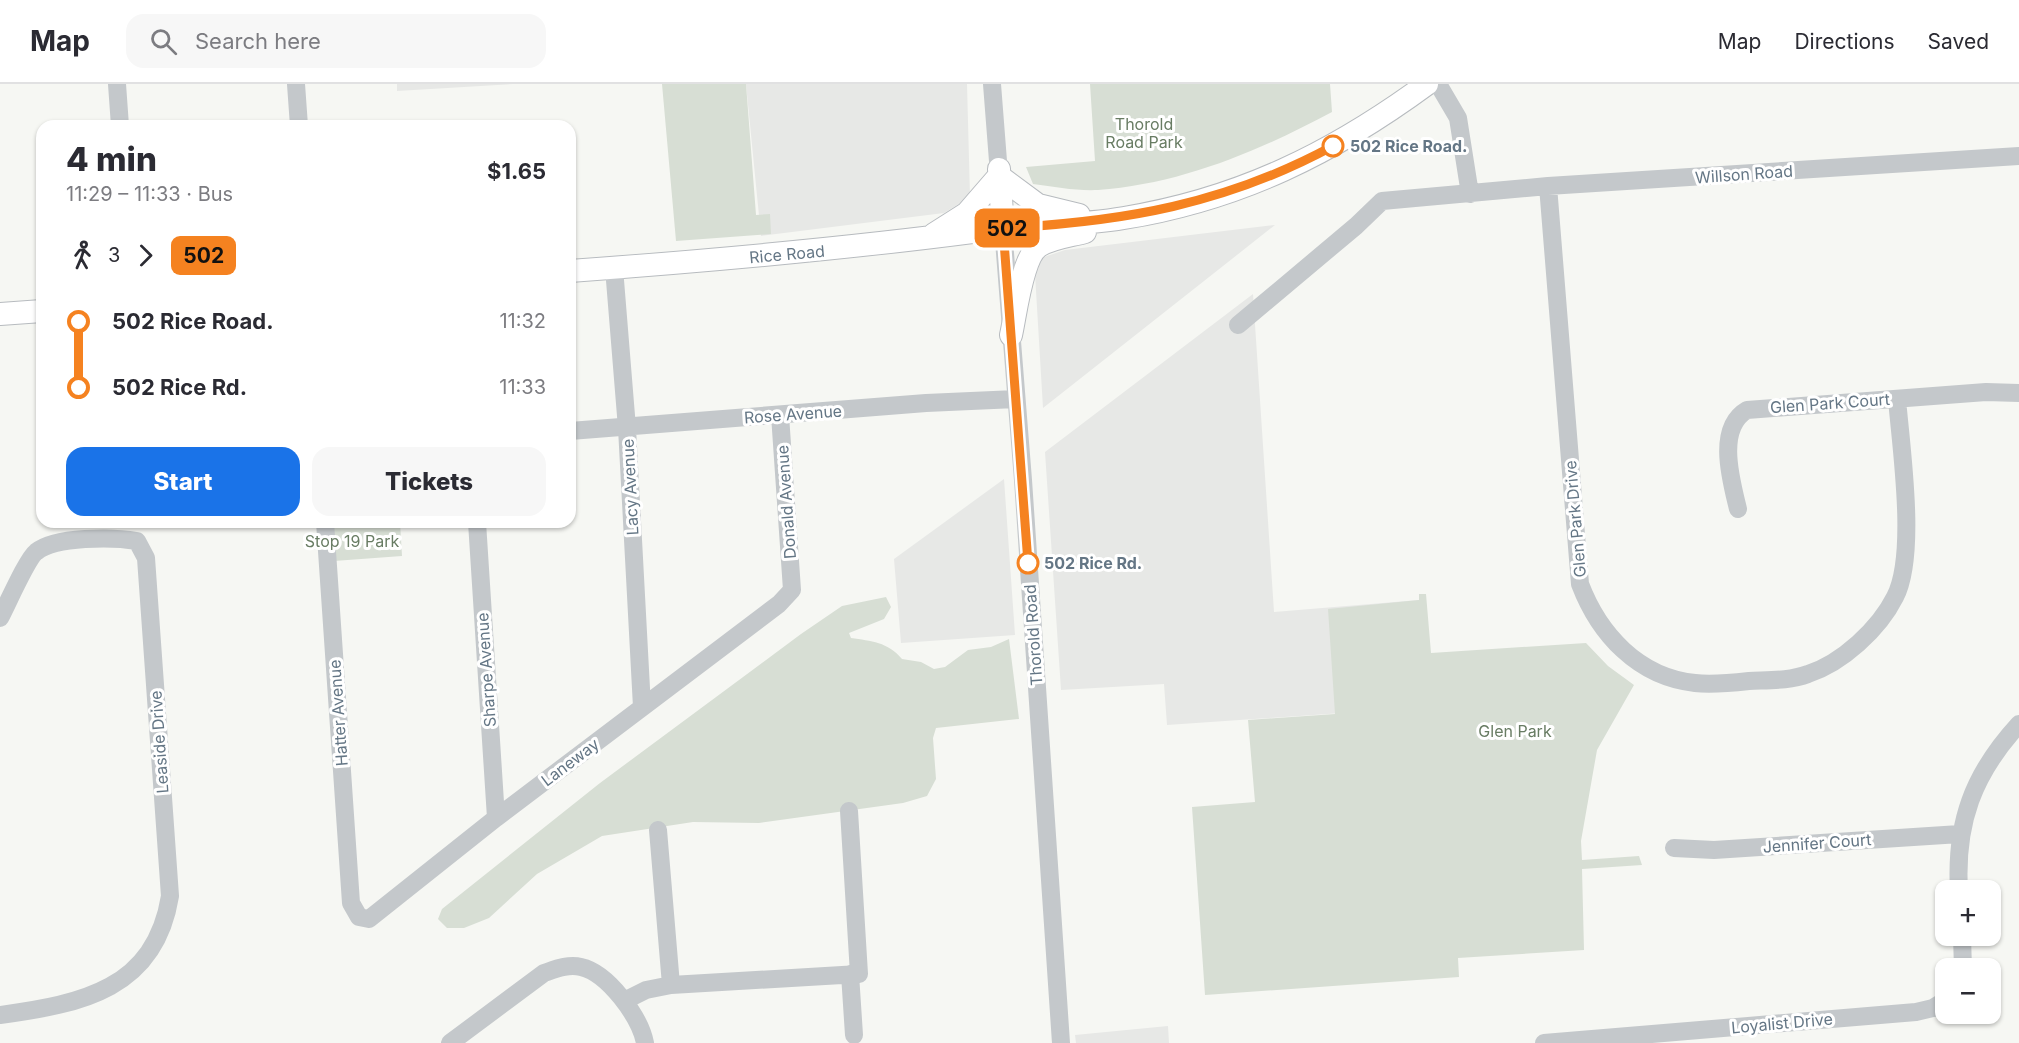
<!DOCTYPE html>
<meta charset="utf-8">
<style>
:root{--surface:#fff;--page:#f7f7f7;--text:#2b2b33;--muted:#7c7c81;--line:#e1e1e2;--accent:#1a73e8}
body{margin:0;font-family:Inter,sans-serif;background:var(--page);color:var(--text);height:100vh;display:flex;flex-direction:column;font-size:22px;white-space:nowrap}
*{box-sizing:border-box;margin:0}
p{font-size:20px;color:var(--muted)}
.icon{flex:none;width:33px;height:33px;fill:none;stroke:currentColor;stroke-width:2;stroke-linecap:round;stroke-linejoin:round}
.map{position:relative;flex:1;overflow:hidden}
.sheet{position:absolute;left:36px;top:36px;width:540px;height:408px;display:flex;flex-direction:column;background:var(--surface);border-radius:18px;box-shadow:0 2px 4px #0004}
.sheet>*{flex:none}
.badge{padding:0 12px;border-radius:9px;font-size:21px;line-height:39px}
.buttons{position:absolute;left:1935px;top:796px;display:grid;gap:12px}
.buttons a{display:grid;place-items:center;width:66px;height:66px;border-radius:12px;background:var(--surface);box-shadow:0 2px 4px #0004;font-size:30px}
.map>.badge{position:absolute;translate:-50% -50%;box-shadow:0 0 0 3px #fff}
.legs{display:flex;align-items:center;gap:9px;height:66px;padding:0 30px;font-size:20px}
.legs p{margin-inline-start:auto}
.headline{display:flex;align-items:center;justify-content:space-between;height:102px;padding:0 30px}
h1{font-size:33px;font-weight:800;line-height:45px}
.action{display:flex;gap:12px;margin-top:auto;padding:12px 30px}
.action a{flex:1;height:69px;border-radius:18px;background:var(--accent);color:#fff;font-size:24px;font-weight:800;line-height:69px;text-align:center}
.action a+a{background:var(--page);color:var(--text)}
ul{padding:0 30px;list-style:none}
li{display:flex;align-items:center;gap:21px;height:66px;font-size:22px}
li i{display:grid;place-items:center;width:9px;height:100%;margin:0 8px;background:currentColor}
li i::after{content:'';width:15px;height:15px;margin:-8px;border:4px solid;border-radius:50%;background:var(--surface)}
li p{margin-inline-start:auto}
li:first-child i{background:linear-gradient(#0000 50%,currentColor 0)}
li:last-child i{background:linear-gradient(currentColor 50%,#0000 0)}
header{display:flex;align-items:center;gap:36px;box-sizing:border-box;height:84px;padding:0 30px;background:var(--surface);border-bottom:2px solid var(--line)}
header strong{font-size:28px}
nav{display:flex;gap:33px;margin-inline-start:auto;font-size:21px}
.search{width:420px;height:54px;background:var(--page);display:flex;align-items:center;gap:15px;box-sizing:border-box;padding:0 21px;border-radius:18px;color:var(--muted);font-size:22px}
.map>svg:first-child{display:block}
.built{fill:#e7e8e6}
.green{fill:#d7ded4}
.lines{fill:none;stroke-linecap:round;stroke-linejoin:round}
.major-casing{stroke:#b7bbbf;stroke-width:24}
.minor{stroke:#c4c8cb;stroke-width:18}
.major{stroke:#fff;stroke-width:22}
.line-1-casing{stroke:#fff;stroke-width:14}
.line-1{stroke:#f58220;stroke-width:9}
.stop-1-dot{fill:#fff;stroke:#f58220;stroke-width:3}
.labels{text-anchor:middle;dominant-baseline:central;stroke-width:6;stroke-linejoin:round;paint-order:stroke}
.park-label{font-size:16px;fill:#687c63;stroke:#fff}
.stop-label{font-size:16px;font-weight:bold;fill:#647685;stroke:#fff;text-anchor:start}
.street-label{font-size:16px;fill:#647685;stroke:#fff}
</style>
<header>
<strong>Map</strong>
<div class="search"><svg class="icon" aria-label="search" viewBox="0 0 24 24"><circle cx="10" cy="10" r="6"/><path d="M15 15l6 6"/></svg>Search here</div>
<nav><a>Map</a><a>Directions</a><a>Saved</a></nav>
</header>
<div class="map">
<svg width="2019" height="959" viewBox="0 0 2019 959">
<rect width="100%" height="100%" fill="#f6f7f3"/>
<path class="built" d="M 397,0 L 513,0 L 397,7 Z
M 746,0 L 967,0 L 970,113 L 944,129 L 761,152 Z
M 1275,141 L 1043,324 L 1035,190 L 1041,174 L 1065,166 Z
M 1253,210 L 1274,528 L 1419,516 L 1429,623 L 1167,641 L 1164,600 L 1061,606 L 1045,368 Z
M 1004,395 L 1015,551 L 901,559 L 894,475 Z
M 1168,942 L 1169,959 L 1076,959 L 1075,951 Z"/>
<path class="green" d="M 662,0 L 746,0 L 756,131 L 770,130 L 771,150 L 676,157 Z
M 1090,0 L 1330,0 L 1332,28 C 1259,67 1181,100 1098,106 C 1076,107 1055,103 1033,100 L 1026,83 L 1095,77 Z
M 332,438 L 400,438 L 402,472 L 334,477 Z
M 1419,510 L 1426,510 L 1431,569 L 1586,559 L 1608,582 L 1634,601 L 1597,666 L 1581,757 L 1582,776 L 1639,772 L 1642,781 L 1582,785 L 1584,866 L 1458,874 L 1459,893 L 1205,911 L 1192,723 L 1255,718 L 1248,636 L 1335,630 L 1328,525 L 1419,516 Z
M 886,513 L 891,523 L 884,535 L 849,549 L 851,554 C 871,557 888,558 902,575 L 921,578 L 934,585 L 945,583 L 968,566 L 991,563 L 1009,555 L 1019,635 L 936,644 L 933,654 L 936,695 L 927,712 L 903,719 L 759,739 L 693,738 L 602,752 L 537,790 L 489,834 L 464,844 L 447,844 L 438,835 L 442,825 L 600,699 L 801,550 L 842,522 Z"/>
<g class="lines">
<g class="major-casing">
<path id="major" d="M 999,85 L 1003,144
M 934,150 L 967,129 L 999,92 L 1038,121 L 1079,131
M 570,187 C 707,177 843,165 980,147 C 1028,141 1077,142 1124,134 C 1240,115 1333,69 1427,0
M 0,230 L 42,227
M 1011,251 C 1016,229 1022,173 1039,162 C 1051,154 1070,152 1085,148"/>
</g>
<path class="minor" d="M 117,0 L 120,42
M 296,0 L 299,42
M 992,0 L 998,77
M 1438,0 L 1458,34 L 1470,110
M 1548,102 L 1580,500 C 1599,550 1638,593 1695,599 C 1713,601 1731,599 1749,597 C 1769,596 1789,597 1808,590 C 1842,579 1879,545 1895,513 C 1917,471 1901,364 1897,315
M 1003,144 L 1023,396 L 1061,959
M 614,184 L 627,344 L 642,623
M 1238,241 L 1356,142 L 1382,117 L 1548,102 L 2019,72
M 570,347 L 926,319 L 1016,315
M 1738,425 C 1731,396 1716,344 1747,326 L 1986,308 L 2019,309
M 325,438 L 351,819 L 359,833 L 369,835 L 496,734 L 779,520 L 792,506 L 780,331
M 477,438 L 496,734
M 0,534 C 7,521 27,475 36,468 C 55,452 114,453 137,457 L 146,474 L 170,812 C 155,905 82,920 0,931
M 658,746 L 671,901
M 1674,764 L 1714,766 L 1960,750
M 1959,807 C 1955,739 1973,690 2019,640
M 1962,852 L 1963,885
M 850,890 L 854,951
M 624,917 L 646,906 L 671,901 L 859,890 L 849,727
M 450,959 L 544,889 C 556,885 568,880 581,883 C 608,889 640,933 645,959
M 1544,959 L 1916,928 L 1933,924 L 1946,916"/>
<use href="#major" class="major"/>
</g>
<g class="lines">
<g class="line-1-casing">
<path id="line-1" d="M 1028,479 L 1003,144 C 1123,138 1226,120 1333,62"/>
</g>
<use href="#line-1" class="line-1"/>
</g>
<g class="stop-1-dot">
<circle cx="1333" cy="62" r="10"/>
<circle cx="1028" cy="479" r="10"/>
</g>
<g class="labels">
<g class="park-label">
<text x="1144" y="40">Thorold<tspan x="1144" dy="18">Road Park</tspan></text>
<text x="352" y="457">Stop 19 Park</text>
<text x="1515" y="647">Glen Park</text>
</g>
<g class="stop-label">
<text x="1350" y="62">502 Rice Road.</text>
<text x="1044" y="479">502 Rice Rd.</text>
</g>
<g class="street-label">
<text transform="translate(1744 90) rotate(-4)">Willson Road</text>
<text transform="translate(787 170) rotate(-5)">Rice Road</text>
<text transform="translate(1830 319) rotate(-4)">Glen Park Court</text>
<text transform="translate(793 330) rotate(-4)">Rose Avenue</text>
<text transform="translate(630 403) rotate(-93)">Lacy Avenue</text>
<text transform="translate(786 418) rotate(-94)">Donald Avenue</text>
<text transform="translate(1575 435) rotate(-95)">Glen Park Drive</text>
<text transform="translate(1033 551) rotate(-94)">Thorold Road</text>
<text transform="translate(486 586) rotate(-94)">Sharpe Avenue</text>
<text transform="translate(338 629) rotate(-94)">Hatter Avenue</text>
<text transform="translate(159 658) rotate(-94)">Leaside Drive</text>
<text transform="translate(570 678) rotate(-37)">Laneway</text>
<text transform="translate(1817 759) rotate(-4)">Jennifer Court</text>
<text transform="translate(1782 939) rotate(-5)">Loyalist Drive</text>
</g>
</g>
</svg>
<div class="buttons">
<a>+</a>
<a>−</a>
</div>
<b class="badge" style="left:1007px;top:144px;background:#f58220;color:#111">502</b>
<section class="sheet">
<div class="headline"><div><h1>4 min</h1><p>11:29 – 11:33 · Bus</p></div><b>$1.65</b></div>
<div class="legs"><svg class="icon" aria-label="walk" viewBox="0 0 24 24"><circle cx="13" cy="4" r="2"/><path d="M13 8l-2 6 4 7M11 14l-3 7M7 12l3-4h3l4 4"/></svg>3<svg class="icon" aria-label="forward" viewBox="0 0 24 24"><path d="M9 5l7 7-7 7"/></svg><b class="badge" style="background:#f58220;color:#111">502</b></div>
<ul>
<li><i style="color:#f58220"></i><b>502 Rice Road.</b><p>11:32</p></li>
<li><i style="color:#f58220"></i><b>502 Rice Rd.</b><p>11:33</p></li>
</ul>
<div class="action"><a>Start</a><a>Tickets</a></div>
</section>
</div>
